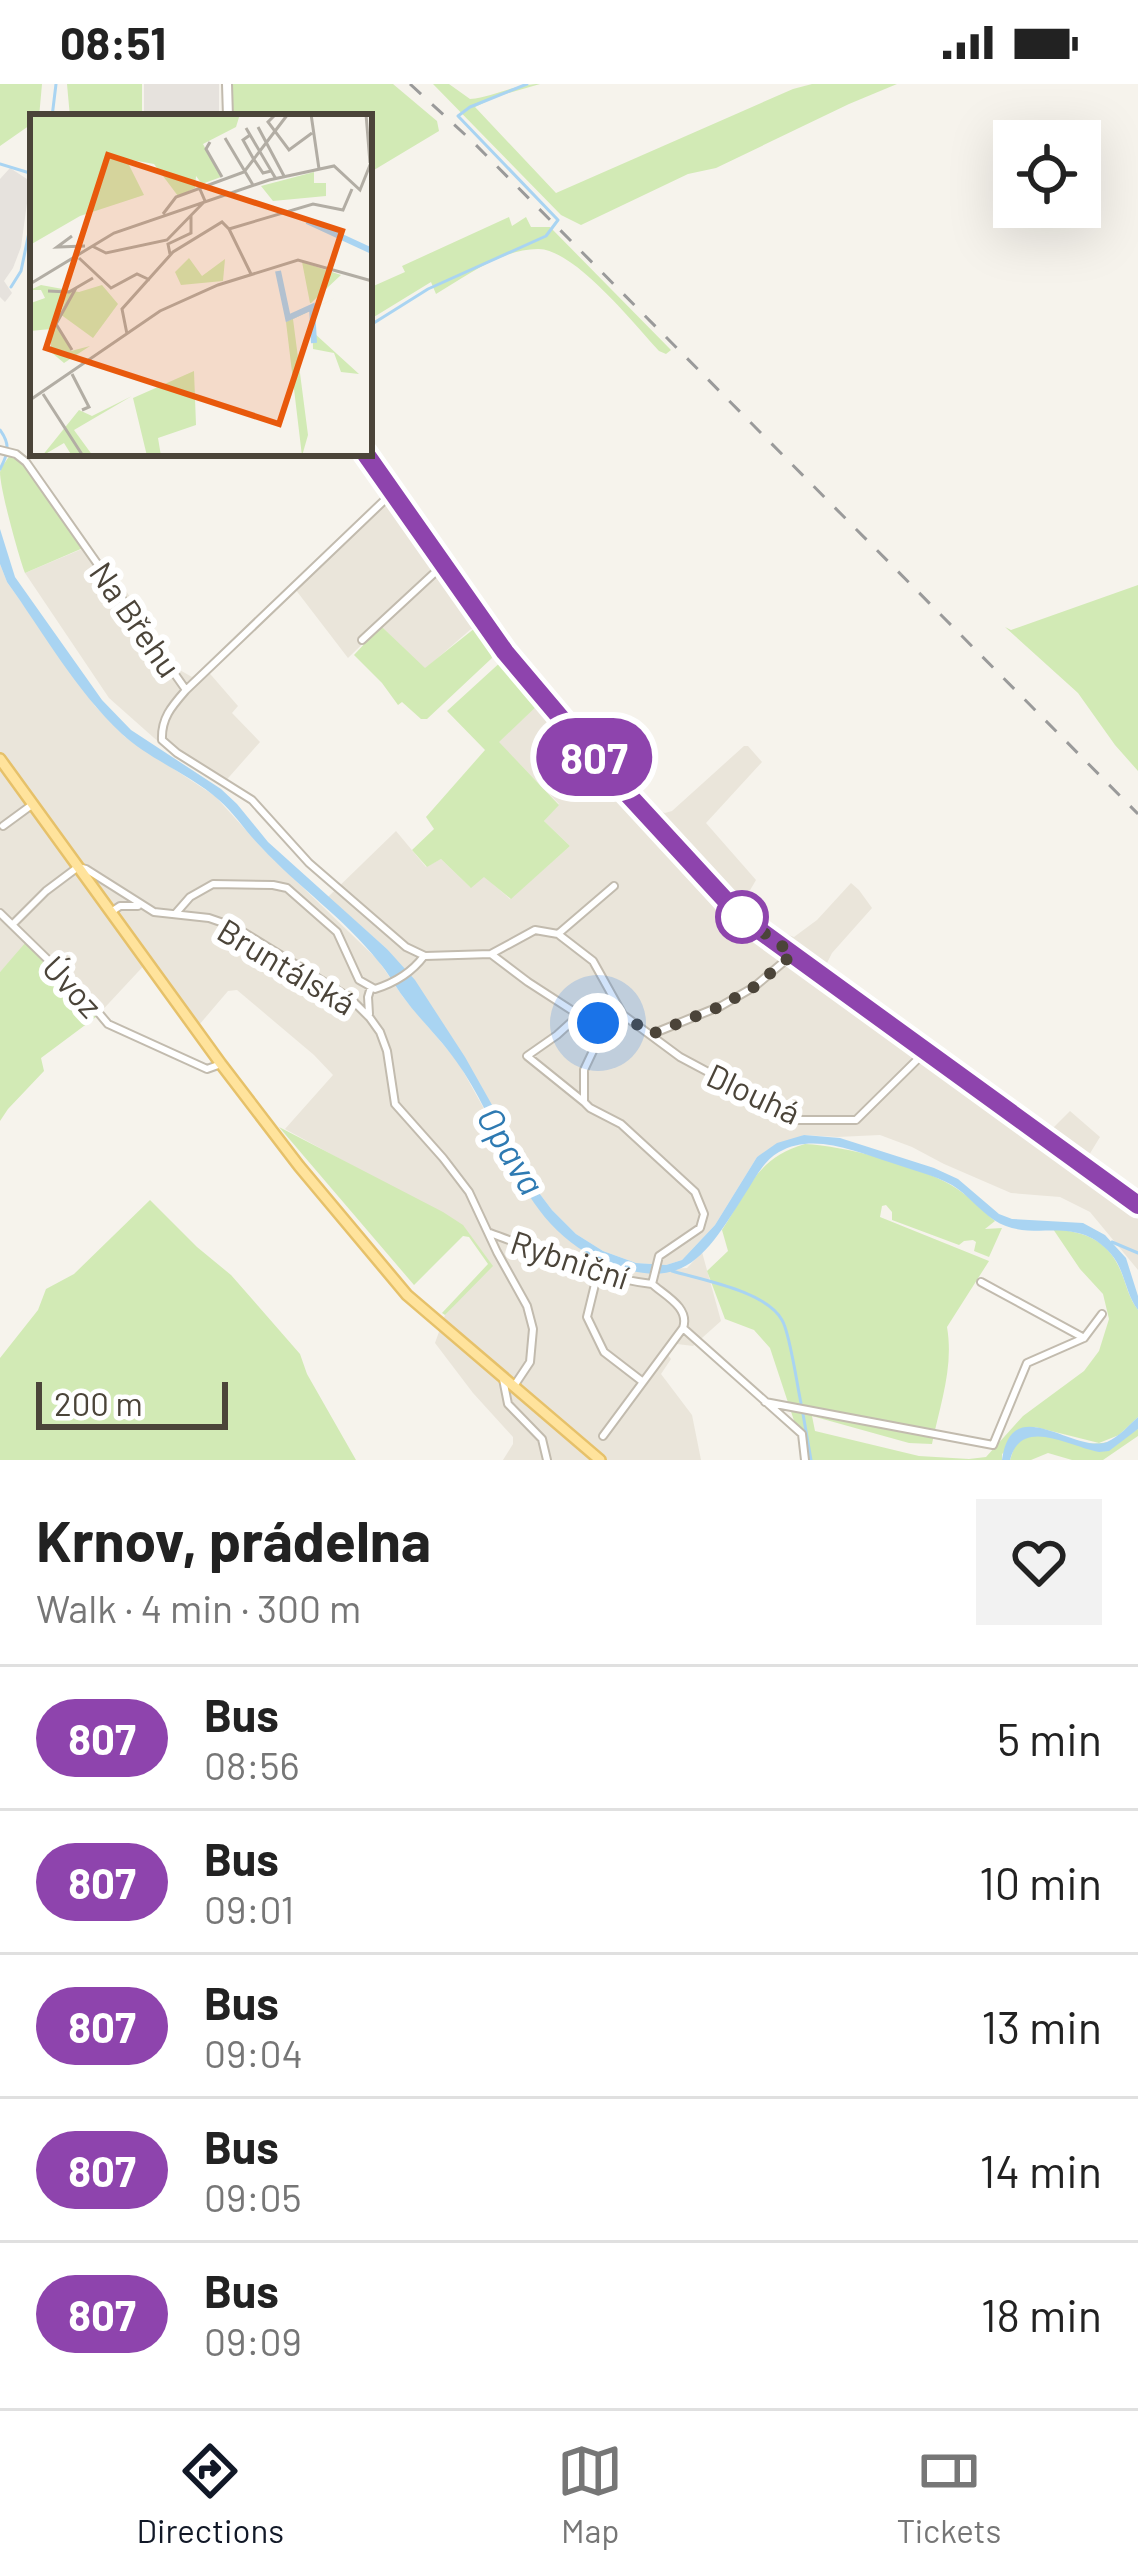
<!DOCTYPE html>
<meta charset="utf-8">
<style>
:root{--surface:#fff;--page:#f2f2f2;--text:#222;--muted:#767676;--line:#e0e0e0;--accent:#111827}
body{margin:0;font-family:Barlow,sans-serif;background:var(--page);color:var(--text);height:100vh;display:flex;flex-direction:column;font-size:45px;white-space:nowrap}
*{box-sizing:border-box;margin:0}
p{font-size:39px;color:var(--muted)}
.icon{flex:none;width:66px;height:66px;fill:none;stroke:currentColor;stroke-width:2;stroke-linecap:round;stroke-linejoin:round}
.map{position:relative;height:1376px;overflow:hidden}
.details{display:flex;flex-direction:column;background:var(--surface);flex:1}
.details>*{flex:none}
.badge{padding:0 24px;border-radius:39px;font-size:42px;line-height:78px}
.tools{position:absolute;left:993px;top:36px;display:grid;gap:24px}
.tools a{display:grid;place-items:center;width:108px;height:108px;border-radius:0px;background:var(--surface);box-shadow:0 12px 48px #0002;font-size:60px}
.scale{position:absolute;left:36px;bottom:30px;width:192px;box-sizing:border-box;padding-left:12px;border:6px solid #4b4439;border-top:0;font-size:33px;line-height:42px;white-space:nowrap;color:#4b4439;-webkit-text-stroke:9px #fff;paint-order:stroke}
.you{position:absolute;width:60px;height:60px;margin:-30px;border:9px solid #fff;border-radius:50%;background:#1a73e8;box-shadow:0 0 0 18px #1a73e833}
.map>.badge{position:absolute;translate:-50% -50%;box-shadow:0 0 0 6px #fff}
.round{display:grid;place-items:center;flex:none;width:126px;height:126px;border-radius:0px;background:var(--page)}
.summary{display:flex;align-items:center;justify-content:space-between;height:204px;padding:0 36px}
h1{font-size:57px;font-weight:700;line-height:90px}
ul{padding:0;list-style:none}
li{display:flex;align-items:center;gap:36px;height:144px;padding:0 36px;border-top:3px solid var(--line)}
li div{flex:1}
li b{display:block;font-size:45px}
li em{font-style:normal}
li .badge{min-width:132px;font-weight:700;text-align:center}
.status{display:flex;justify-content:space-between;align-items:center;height:84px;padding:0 60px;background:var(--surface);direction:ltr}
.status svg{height:33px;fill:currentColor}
.tabs{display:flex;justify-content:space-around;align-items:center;height:168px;border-top:3px solid var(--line);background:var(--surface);font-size:33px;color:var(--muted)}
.tabs a{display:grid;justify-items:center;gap:6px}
.tabs .selected{color:var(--accent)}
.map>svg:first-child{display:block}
.residential{fill:#eae5da}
.industrial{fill:#e6e2dd}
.green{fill:#d2eab5}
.water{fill:#a9d4f2}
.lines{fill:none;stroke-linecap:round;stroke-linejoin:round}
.stream{stroke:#a9d4f2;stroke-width:3}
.minor-casing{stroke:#c2bbae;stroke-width:10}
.tertiary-casing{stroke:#c2bbae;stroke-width:12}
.primary-casing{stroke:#e6c16a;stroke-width:14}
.minor{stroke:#fff;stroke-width:6}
.tertiary{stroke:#fff;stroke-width:8}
.primary{stroke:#ffe39c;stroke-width:9}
.rail{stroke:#9a9a9a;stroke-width:3;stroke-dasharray:15 15;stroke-linecap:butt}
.line-casing{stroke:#fff;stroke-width:27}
.line{stroke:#8e44ad;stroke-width:18}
.walk{stroke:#4b4439;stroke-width:12;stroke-dasharray:0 21.6}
.stop-dot{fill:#fff;stroke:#8e44ad;stroke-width:6}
.labels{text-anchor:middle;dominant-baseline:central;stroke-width:12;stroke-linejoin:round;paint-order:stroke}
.street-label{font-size:33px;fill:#4b4439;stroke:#fff}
.water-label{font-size:36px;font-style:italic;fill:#2e7ab2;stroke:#fff}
.inset-river{fill:none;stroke:#a9d4f2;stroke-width:6}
.inset-road{fill:none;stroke:#b2ada4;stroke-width:3}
.view{fill:#e8590c;fill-opacity:0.15;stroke:#e8590c;stroke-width:6}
.inset-edge{fill:none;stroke:#4b4439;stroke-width:6}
</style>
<div class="status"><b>08:51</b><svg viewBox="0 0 49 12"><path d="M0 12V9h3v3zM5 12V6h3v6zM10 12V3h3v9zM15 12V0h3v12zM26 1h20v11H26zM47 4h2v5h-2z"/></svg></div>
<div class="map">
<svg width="1138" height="1376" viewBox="0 0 1138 1376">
<rect width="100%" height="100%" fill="#f6f3ec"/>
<path class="residential" d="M 394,402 L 461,496 L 534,590 L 656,726 L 665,729 L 672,727 L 744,662 L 748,662 L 762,678 L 706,739 L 756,796 L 749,808 L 763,832 L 778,847 L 794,853 L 817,836 L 851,799 L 859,806 L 872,824 L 832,869 L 827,879 L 834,890 L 1046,1042 L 1054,1043 L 1070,1027 L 1100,1053 L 1089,1071 L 1090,1077 L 1138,1112 L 1138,1186 L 1090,1128 L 1060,1113 L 1011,1109 L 944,1080 L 912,1063 L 880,1051 L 837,1053 L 804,1051 L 757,1073 L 715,1141 L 682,1176 L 666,1181 L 636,1179 L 603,1167 L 576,1150 L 552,1126 L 524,1089 L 496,1028 L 387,865 L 328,813 L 396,747 L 426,783 L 441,775 L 470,803 L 484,792 L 510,815 L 570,762 L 544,737 L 559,720 L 498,658 L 539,620 L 499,569 L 493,570 L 487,555 L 478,546 L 471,545 L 425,585 L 381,542 L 348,574 L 292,501 Z
M 89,462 L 122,501 L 178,585 L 192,593 L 205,584 L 238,622 L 232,629 L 260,658 L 222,701 L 162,661 L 109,614 L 25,489 Z
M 0,480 L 7,498 L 95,622 L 125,653 L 215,712 L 262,764 L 378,876 L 403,913 L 458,978 L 488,1032 L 516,1094 L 545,1132 L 570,1157 L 633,1188 L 687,1184 L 702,1168 L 721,1237 L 693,1262 L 677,1260 L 668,1271 L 671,1275 L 661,1290 L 692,1331 L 701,1376 L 503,1376 L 513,1360 L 513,1353 L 473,1309 L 435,1259 L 445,1231 L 492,1181 L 463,1142 L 285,1045 L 333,991 L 314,971 L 237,906 L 228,907 L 199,941 L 150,875 L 96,933 L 27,859 L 0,888 Z"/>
<path class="industrial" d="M 144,0 L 219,0 L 219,33 L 144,33 Z
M 10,84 L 30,97 L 21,163 L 13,184 L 4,197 L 12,209 L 5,218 L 0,213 L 0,95 Z"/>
<path class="green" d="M 0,0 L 42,0 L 39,33 L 33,33 L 33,39 L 0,62 Z
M 67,0 L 142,0 L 142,33 L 70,33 Z
M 232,0 L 393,0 L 431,32 L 437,37 L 439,47 L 369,89 L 369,33 L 232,33 Z
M 433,0 L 449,0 L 470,15 C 495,13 513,0 540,0 L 498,12 L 475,23 L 556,109 L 793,5 L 812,0 L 897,0 L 849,20 L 716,84 L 688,90 L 581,141 L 561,131 Z
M 509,133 L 512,142 L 526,133 L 531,143 L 550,143 L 671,266 L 666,270 L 659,267 C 634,240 575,166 539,165 C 503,164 465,193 436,210 L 431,198 L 369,236 L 369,204 L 405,188 L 402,182 Z
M 11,370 L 24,379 L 83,464 L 25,489 C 18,470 0,405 0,388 C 2,381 7,376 11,370 Z
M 1138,501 L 1138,687 L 1115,661 L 1078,609 L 1005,543 L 1011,546 Z
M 381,542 L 425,584 L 475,544 L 487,555 L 492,574 L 427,635 L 421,635 L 402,618 L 398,621 L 382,599 L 354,571 Z
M 504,575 L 539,620 L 499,658 L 559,721 L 544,737 L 570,762 L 511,815 L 484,793 L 471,804 L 441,775 L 427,783 L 412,766 L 434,745 L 426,733 L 485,666 L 447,627 Z
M 26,858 L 96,933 L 41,974 L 44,987 L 8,1025 L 0,1037 L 0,888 Z
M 279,1043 L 443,1128 L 463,1141 L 493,1182 L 445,1231 L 442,1229 L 488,1180 L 469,1153 L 463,1152 L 414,1201 Z
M 805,1060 C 845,1062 916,1081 951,1101 C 967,1110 981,1125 995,1137 L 985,1145 L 1002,1144 L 989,1173 L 974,1167 L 976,1158 L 973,1156 L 964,1157 L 959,1161 L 892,1136 L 892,1128 L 886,1121 L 882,1122 L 880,1133 L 989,1177 L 947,1243 C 954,1283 940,1321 932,1360 L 909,1359 L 812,1332 L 815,1347 L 919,1372 L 969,1375 L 986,1373 L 1023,1332 L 1084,1287 L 1099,1267 L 1109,1235 L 1103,1210 L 1080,1185 L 1053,1145 C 1086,1148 1109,1156 1122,1190 C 1127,1203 1129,1214 1138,1226 L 1138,1333 L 1119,1351 L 1099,1359 L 1035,1343 L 1002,1370 L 1002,1376 L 807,1376 L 770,1264 L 754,1246 L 725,1235 L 707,1187 L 728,1167 L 722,1146 C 748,1106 756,1074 805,1060 Z
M 150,1116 L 197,1163 L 231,1191 L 300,1270 L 307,1290 L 356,1376 L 0,1376 L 0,1274 L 38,1226 L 46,1205 L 74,1190 Z
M 1138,1345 L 1138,1352 L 1103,1376 L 1072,1376 L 1048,1369 L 1031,1376 L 1010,1376 L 1015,1361 L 1024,1352 C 1076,1347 1087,1376 1138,1345 Z"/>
<path class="water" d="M 0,445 L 15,493 L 102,616 L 131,646 L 221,705 L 237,720 L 268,758 L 387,865 L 415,896 L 465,973 L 496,1028 L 524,1089 L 552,1126 L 576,1150 L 603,1167 L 636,1179 L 666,1181 L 682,1176 L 715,1141 L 757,1073 L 777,1059 L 804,1051 L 840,1054 L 934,1084 L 958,1095 L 999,1130 L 1012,1135 L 1083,1139 L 1105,1151 L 1126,1174 L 1138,1212 L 1138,1226 C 1125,1209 1125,1186 1111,1170 C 1075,1128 1031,1161 994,1136 C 979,1126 967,1110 952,1101 C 934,1091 912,1086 892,1079 C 857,1068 814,1048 779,1068 C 762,1078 755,1095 745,1110 C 705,1173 683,1211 603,1177 C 516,1139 506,1045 456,977 C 441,955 420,936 404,914 C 395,902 388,888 378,877 C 344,834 298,803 261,763 C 246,748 235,730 219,716 C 190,690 150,676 122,650 C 76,607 43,548 7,498 L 0,480 Z
M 1138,1333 L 1138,1345 L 1109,1367 L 1099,1368 C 1068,1362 1021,1332 1010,1376 L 1002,1376 C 1012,1306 1073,1370 1107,1358 C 1119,1353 1129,1341 1138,1333 Z"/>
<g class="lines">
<path class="stream" d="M 52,33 L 56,0
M 0,80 L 33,90
M 11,203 L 21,187 L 33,129
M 369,242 L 428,205 L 546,152 L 558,136 L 458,32 L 470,23 L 527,0
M 0,346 C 11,361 8,370 0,385
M 1112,1158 L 1138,1169
M 672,1187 C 702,1196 766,1207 782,1236 C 790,1249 797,1301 801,1319
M 803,1330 L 811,1376"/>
<g class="minor-casing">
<path id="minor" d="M 0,366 L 16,370 L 26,378 L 186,606 C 172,622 161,634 162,656 L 177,669 L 252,716 L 309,779 L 406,863 L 425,872 L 491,870 L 528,898 L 579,931 L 598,939 L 622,930 L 680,973 L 798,1036 L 856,1036 L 926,967
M 362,556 L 443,481
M 186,606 L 393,408
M 3,742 L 33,720
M 111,828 L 120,822 L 138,822
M 0,829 L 82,909 L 108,940 L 207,985 L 221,980
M 176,829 L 190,813 L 213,800 L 273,801 L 287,804 L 337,848 L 359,896 L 375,905 C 394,899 412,888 424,872
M 13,840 L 46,807 L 78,783 L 86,785 L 154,828 L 209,834 L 235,843 L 350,914 L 370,934 L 380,948 L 387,967 L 395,1020 L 443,1074 L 469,1108 L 497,1168 L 527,1222 L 533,1245 L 530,1278 L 514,1302
M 558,850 L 614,802
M 491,870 L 535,846 L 558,850 L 593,877 L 622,929
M 369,930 L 368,913 L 371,903
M 579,931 L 557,951 L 527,972 L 584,1018
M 599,940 L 601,950 L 584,986 L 584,1018 L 590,1024 L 621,1040 L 695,1108 L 704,1130 L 700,1144 L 659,1172 L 652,1200 C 666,1212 690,1224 683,1244 L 603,1352
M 652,950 L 721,922 L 754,903 L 793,870
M 490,1149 C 543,1168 597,1194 652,1200
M 598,1188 L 587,1233 L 604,1268 L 643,1298
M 981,1198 L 1084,1254
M 683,1244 L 802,1350 L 805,1376
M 503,1295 L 508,1320 L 542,1355 L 547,1376
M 765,1318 L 993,1361 L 1027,1279 L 1084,1254 L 1102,1230"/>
</g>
<g class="tertiary-casing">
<path id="tertiary" d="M 227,0 L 228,33
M 365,369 L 505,568 L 598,678 L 741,833 L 1138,1121"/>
</g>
<g class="primary-casing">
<path id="primary" d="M 0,675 L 221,980 L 299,1082 L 407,1211 L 600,1376"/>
</g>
<use href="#minor" class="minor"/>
<use href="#tertiary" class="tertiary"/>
<use href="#primary" class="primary"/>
<path class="rail" d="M 410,0 L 472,57 L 1138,730"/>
</g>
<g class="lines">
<g class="line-casing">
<path id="line" d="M 365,369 L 505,568 L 598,678 L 741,833 L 1138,1121"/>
</g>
<use href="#line" class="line"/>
<path class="walk" d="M 598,939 L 622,931 L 652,950 L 721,922 L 754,903 L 793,870 L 742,833"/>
</g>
<circle class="stop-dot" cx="742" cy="833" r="24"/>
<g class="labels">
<g class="street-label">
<text transform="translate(136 535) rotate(55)">Na Břehu</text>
<text transform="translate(287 882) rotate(31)">Bruntálská</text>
<text transform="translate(73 902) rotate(47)">Úvoz</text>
<text transform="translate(754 1009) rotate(25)">Dlouhá</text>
<text transform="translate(570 1175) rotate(18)">Rybniční</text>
</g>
<g class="water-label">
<text transform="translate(512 1066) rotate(59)">Opava</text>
</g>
</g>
<g transform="translate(30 30)">
<rect width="342" height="342" fill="#f6f3ec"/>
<path d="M 0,0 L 210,0 L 206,13 L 173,30 L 191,63 L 172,70 L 166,62 L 165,74 L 148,82 L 124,50 L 96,45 L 114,81 L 50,102 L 0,131 ZM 284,58 L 284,69 L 296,69 L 296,82 L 243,87 L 231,72 ZM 159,144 L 172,162 L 195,145 L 193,167 L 151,171 L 145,158 ZM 272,148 L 311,161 L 281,189 L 280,189 ZM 11,171 L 49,178 L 72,171 L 88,190 L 63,224 L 30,200 L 38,181 L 25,208 L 41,237 L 60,232 L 34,249 L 21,238 L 21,215 L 0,217 L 1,189 L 15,184 L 11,176 L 0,176 ZM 305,184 L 283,195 L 284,219 L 329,260 L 311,258 L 304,239 L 283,235 L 282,196 L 263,205 L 278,321 L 272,342 L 256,208 ZM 164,257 L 166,311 L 128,324 L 131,342 L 117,342 L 103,284 ZM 102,282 L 44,316 L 63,342 L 42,342 L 34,329 L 12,342 L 49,296 L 62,302 Z" fill="#d2eab5"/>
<path class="inset-river" d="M 277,107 L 342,137M 248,157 L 258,204 L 282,193 L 284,229"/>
<path class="inset-road" d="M 246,0 L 238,8 L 259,36 L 282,19M 281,0 L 289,55M 336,0 L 340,49M 228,13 L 254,62M 216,14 L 246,65M 220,21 L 213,26 L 223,44 L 233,59 L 241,57M 195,24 L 223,71M 180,28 L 176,35 L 192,63M 133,100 L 146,83 L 214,58 L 258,0M 199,115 L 221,160M 42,122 L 27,133 L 55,132M 62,132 L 76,139 L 137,126 L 175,87 L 169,73M 140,140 L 138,130 L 161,119 L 161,101M 49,144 L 81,174 L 107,160 L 120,166M 0,170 L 84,119 L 239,66 L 304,52 L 330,76 L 342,46M 18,177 L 39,178 L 63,164M 97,220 L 92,195 L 143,138 L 192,108 L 199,115 L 283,90 L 313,96 L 322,75M 42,236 L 26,210 L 46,174M 42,260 L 59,293 L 52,296M 13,280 L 53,342M 0,286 L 130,197 L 188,171 L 268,146 L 342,167"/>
<path class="view" d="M 78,41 L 312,117 L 249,310 L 16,234 Z"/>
<rect width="342" height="342" class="inset-edge"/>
</g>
</svg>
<div class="tools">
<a><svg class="icon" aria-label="locate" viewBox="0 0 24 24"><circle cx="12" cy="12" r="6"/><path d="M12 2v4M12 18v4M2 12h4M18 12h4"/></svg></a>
</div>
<div class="scale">200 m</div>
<div class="you" style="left:598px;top:939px"></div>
<b class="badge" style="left:594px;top:673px;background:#8e44ad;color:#fff">807</b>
</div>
<section class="details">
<div class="summary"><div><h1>Krnov, prádelna</h1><p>Walk · 4 min · 300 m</p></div><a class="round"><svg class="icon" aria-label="heart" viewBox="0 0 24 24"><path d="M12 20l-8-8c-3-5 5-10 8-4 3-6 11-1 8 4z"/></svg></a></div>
<ul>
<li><span class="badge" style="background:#8e44ad;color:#fff">807</span><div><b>Bus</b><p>08:56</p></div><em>5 min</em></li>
<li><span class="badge" style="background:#8e44ad;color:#fff">807</span><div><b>Bus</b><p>09:01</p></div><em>10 min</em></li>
<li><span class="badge" style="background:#8e44ad;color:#fff">807</span><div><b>Bus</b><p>09:04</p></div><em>13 min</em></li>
<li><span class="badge" style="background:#8e44ad;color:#fff">807</span><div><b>Bus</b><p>09:05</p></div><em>14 min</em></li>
<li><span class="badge" style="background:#8e44ad;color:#fff">807</span><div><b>Bus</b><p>09:09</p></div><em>18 min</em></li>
</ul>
</section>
<nav class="tabs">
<a class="selected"><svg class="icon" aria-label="directions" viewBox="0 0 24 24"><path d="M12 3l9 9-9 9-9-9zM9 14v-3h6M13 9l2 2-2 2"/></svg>Directions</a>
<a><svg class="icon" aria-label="map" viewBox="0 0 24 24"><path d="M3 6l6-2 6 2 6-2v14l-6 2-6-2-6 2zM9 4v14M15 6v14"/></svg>Map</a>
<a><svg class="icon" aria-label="tickets" viewBox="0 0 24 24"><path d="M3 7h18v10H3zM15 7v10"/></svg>Tickets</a>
</nav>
